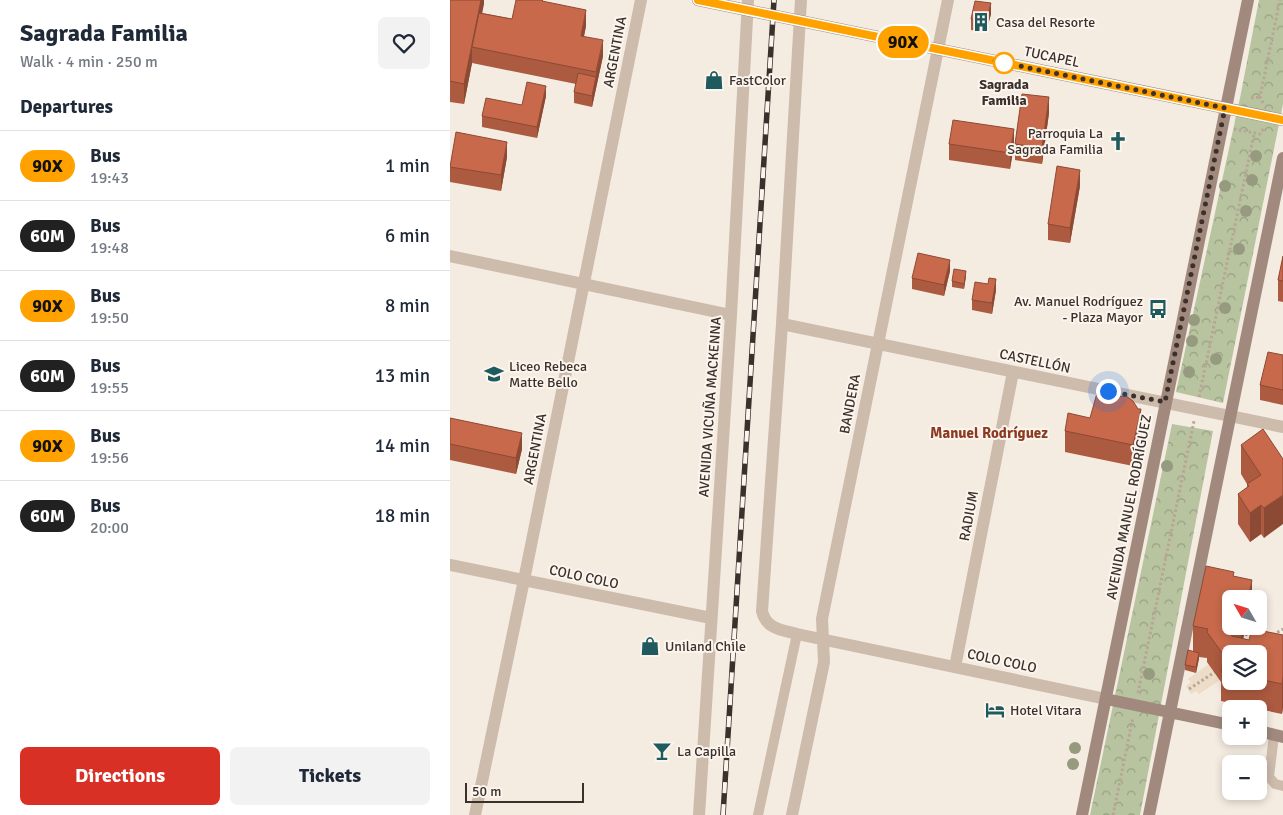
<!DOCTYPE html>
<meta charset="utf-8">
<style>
:root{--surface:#fff;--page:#f2f2f3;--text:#1f2937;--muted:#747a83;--line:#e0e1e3;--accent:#d93025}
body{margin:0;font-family:Signika,sans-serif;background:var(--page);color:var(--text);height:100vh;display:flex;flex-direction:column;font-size:19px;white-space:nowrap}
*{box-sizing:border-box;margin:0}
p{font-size:16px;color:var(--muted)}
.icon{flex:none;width:28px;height:28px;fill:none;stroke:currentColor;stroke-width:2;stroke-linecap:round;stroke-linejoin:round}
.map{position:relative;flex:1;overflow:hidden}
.side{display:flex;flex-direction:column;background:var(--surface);width:450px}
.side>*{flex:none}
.badge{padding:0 10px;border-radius:16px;font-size:18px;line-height:32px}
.needle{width:32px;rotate:309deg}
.fabs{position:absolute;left:772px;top:590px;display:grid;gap:10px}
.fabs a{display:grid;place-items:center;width:45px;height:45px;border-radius:8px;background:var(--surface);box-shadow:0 2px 8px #0003;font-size:25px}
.scale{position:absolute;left:15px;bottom:12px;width:119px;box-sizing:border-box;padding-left:5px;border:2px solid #3b302b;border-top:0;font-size:14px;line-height:18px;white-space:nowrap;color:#3b302b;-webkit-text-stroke:4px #fbf5ee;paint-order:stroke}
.you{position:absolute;width:25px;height:25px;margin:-12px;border:4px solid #fff;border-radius:50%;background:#1a73e8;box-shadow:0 0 0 8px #1a73e833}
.map>.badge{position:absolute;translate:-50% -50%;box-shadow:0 0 0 2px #fff}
h2{padding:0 20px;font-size:19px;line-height:45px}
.round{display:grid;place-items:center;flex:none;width:52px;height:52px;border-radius:8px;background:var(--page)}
.summary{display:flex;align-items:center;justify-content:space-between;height:85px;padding:0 20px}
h1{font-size:24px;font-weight:700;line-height:38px}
.cta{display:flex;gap:10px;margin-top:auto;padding:10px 20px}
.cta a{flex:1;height:58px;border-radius:8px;background:var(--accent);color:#fff;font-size:20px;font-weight:700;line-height:58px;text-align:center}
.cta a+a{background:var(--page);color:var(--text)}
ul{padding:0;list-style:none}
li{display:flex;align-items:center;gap:15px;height:70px;padding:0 20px;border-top:1px solid var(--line)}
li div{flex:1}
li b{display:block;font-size:19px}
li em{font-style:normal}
li .badge{min-width:55px;font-weight:700;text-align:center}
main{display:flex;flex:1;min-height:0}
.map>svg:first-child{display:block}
.park{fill:url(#park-crowns)}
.plaza{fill:#ecdcc8}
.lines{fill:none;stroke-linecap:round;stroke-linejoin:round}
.path{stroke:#b9a596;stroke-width:3;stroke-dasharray:2.5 2.5;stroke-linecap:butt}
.lane{stroke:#cdbbac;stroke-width:10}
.street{stroke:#cdbbac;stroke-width:12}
.secondary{stroke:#a18a7d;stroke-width:12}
.rail-casing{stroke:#3b302b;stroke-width:5.5}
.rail{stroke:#fbf5ee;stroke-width:4;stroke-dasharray:11;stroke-linecap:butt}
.tree{fill:#969b7f}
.wall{fill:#ac5a40;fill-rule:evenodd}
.shaded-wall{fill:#8c4a34}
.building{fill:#c8694b;stroke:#8c4a34}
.line-casing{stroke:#fff;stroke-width:11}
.line{stroke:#ffa200;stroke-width:8}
.walk{stroke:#3b302b;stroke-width:5;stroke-dasharray:0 9}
.stop-dot{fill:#fff;stroke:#ffa200;stroke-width:2.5}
.labels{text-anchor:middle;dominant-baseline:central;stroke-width:4;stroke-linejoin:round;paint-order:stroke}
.poi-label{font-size:14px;fill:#3b302b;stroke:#fbf5ee;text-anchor:start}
.street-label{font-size:14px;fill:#3b302b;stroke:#fbf5ee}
.stop-label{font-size:14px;font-weight:bold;fill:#3b302b;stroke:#fbf5ee}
.neighbourhood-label{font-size:15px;font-weight:bold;fill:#8c3b22;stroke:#fbf5ee}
</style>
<main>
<section class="side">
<div class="summary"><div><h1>Sagrada Familia</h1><p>Walk · 4 min · 250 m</p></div><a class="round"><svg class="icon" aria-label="heart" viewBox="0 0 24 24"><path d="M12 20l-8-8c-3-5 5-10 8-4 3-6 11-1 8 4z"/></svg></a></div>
<h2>Departures</h2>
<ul>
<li><span class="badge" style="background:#ffa200;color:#111">90X</span><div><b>Bus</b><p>19:43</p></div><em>1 min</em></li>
<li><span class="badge" style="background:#212121;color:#fff">60M</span><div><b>Bus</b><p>19:48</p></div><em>6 min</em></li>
<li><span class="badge" style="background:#ffa200;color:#111">90X</span><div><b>Bus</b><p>19:50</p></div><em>8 min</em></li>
<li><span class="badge" style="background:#212121;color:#fff">60M</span><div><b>Bus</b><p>19:55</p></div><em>13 min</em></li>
<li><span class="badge" style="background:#ffa200;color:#111">90X</span><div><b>Bus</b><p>19:56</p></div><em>14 min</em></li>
<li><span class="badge" style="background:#212121;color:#fff">60M</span><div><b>Bus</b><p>20:00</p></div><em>18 min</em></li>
</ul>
<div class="cta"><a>Directions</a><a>Tickets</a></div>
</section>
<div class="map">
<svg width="833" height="815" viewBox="0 0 833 815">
<defs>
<pattern id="park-crowns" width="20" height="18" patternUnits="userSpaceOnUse" patternTransform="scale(1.25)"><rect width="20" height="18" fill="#b8c4a0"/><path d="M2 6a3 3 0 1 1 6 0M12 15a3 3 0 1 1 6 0" fill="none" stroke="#97a083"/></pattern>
</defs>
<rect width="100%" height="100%" fill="#f4ebe1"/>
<path class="park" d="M 809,0 L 833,0 L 833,104 L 773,403 L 726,392 L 790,98 Z
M 722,424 L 763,431 L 690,815 L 640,815 Z"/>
<path class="plaza" d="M 759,664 L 770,680 L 749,694 L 746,691 L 741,694 L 736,686 L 741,682 L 738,679 Z"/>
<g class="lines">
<path class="path" d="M 801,98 L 810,97
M 813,103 L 810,97 L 830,0
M 784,129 L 810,134 L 814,128
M 749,397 L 804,134
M 823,635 L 833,629
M 739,689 L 765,672
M 688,693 L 744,421
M 663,815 L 683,717"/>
<path class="lane" d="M 824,735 L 819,777 L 825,784 L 833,786
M 308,815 L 347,634"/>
<path class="street" d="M 351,0 L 332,324 L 312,611 C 316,629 332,630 347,634 L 656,699
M 0,256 L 281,315
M 332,324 L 833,427
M 0,565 L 261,618
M 505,667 L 563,372
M 25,815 L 74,580 L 191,0
M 249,815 L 281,315 L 298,0
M 342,815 L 374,662 L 372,619 L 498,0"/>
<path class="secondary" d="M 248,0 L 833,120
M 656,699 L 781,725
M 809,731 L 833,737
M 632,815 L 798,0
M 699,815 L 833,158"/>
<g class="rail-casing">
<path id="rail" d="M 273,815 L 324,0"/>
</g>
<use href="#rail" class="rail"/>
</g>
<g class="tree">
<circle cx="806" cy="156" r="6"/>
<circle cx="802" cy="180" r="6"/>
<circle cx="775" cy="186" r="6"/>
<circle cx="796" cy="211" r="6"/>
<circle cx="789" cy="249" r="6"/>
<circle cx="775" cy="308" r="6"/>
<circle cx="744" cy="320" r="6"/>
<circle cx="742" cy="341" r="6"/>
<circle cx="766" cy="359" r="6"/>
<circle cx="739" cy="372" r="6"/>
<circle cx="717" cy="466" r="6"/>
<circle cx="699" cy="674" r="6"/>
<circle cx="625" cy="748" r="6"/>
<circle cx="623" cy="764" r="6"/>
</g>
<path class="wall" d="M 0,0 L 34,0 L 32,13 L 62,19 L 96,2 L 136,26 L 134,36 L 153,56 L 142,107 L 124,103 L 124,92 L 126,84 L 22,63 L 14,104 L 0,102 Z
M 541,14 L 536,32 L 521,30 L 521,19 Z
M 96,96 L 87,138 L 32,127 L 32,116 L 72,105 Z
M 599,113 L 592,164 L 565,160 L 565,144 Z
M 499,144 L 564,145 L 560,169 L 499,160 Z
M 57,157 L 51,191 L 0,182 L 0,167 Z
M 630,186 L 620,243 L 598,240 L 598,224 Z
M 833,256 L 833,302 L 828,301 L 828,280 Z
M 500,271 L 494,296 L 462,289 L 462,278 Z
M 516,276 L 514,289 L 502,287 L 502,281 Z
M 538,284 L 546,290 L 542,314 L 522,310 L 522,300 Z
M 833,355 L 833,405 L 810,400 L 810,385 Z
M 0,418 L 72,449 L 66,474 L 0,460 Z
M 640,418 L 691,430 L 683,466 L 615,452 L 615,431 Z
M 791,445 L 833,459 L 814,538 L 811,534 L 800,542 L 788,524 L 788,494 L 797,488 L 797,484 L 791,474 Z
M 784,576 L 802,599 L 781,599 L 781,626 L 799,626 L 797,636 L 794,635 L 793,639 L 799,640 L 812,634 L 833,635 L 833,707 L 832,714 L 771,701 L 771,682 L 757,662 L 757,658 L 749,657 L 746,673 L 735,670 L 735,665 L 743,652 L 743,626 ZM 781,654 L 809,654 L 809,681 L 781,681 Z"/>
<path class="shaded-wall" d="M 31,0 L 34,0 L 34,4 L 25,48 L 22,47 L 22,63 L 14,104 L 14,84 Z
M 541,3 L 541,14 L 536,32 L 536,21 Z
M 136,10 L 136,26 L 131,51 L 131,36 Z
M 153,40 L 153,56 L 142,107 L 142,96 Z
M 96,86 L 96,96 L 87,138 L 87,127 Z
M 599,97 L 599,113 L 592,164 L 592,148 Z
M 564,129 L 564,145 L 560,169 L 560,153 Z
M 57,142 L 57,157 L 51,191 L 51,175 Z
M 630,170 L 630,186 L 620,243 L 620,228 Z
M 500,260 L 500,271 L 494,296 L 494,285 Z
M 516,271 L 516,276 L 514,289 L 514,284 Z
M 546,279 L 546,290 L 542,314 L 542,303 Z
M 691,409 L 691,430 L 683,466 L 683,445 Z
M 72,433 L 72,449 L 66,474 L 66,458 Z
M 833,495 L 833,524 L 814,538 L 814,508 Z
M 811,505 L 811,534 L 800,542 L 800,513 Z
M 802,580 L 802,599 L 798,599 Z
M 780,614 L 780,644 L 777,629 Z
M 791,626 L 794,626 L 794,635 L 791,646 Z
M 797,626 L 799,626 L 797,636 Z
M 749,653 L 749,659 L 746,673 L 746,667 Z
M 833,677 L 833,707 L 832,714 L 832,684 Z"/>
<path class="building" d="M 0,0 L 31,0 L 14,84 L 0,81 Z
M 66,0 L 93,0 L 92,1 L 136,10 L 131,36 L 153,40 L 146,72 L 22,47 L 29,13 L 62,19 Z
M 525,1 L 541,3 L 536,21 L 521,19 Z
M 128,73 L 146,77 L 142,96 L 124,92 Z
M 77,82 L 96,86 L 87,127 L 32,116 L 36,98 L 72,105 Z
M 572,94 L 599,97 L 592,148 L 565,144 Z
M 503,120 L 564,129 L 560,153 L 499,144 Z
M 6,132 L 57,142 L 51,175 L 0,167 Z
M 607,166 L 630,170 L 620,228 L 598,224 Z
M 468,253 L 500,260 L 494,285 L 462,278 Z
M 833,256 L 833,281 L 828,280 Z
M 504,269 L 516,271 L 514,284 L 502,281 Z
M 539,278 L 546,279 L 542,303 L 522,300 L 525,282 L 538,284 Z
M 818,352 L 833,355 L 833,390 L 810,385 Z
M 647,393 L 664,397 L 676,396 L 683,401 L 688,409 L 691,409 L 683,445 L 615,431 L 618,413 L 640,418 Z
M 0,418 L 72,433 L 66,458 L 0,444 Z
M 813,429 L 833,459 L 833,495 L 814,508 L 811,505 L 800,513 L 788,494 L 799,486 L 797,484 L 811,475 L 791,445 Z
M 756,566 L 784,572 L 783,576 L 802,580 L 798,599 L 781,599 L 781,615 L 780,614 L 777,629 L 782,636 L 799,640 L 801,632 L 812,634 L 813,631 L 833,635 L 833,677 L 832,684 L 809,679 L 809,654 L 781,654 L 781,674 L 771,672 L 775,654 L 772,653 L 757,632 L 758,629 L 743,626 Z
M 738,650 L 749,653 L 746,667 L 735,665 Z"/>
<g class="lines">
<g class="line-casing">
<path id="line" d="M 248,0 L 833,120"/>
</g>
<use href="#line" class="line"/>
<path class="walk" d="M 554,63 L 545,61 L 775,108 L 715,402 L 658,391"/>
</g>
<defs>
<g id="building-bare" transform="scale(1.5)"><path d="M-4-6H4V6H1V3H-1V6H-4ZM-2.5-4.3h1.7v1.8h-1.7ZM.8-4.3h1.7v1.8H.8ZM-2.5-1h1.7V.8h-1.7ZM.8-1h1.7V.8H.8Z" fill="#1f5a5e" stroke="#fbf5ee" stroke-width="2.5" paint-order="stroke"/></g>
<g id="shop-bare" transform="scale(1.5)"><path d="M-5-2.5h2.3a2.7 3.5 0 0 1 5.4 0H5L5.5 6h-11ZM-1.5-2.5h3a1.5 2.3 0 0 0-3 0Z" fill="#1f5a5e" stroke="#fbf5ee" stroke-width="2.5" paint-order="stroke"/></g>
<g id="church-bare" transform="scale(1.5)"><path d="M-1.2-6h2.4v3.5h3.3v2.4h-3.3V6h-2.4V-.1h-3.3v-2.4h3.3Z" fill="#1f5a5e" stroke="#fbf5ee" stroke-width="2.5" paint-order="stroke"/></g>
<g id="bus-bare" transform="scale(1.5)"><path d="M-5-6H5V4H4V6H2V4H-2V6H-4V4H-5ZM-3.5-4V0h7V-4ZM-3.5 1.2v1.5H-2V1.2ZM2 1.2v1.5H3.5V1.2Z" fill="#1f5a5e" stroke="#fbf5ee" stroke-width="2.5" paint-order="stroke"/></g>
<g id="school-bare" transform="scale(1.5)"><path d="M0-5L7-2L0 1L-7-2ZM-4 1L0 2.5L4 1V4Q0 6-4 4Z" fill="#1f5a5e" stroke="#fbf5ee" stroke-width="2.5" paint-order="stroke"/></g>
<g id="hotel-bare" transform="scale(1.5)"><path d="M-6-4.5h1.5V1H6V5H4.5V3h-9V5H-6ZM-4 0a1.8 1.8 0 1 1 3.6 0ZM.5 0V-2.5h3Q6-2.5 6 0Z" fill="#1f5a5e" stroke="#fbf5ee" stroke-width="2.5" paint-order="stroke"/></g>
<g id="bar-bare" transform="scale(1.5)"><path d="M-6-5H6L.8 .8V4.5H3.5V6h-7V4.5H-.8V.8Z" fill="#1f5a5e" stroke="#fbf5ee" stroke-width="2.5" paint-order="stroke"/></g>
</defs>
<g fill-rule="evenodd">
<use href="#building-bare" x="531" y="22"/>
<use href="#shop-bare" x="264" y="80"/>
<use href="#church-bare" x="668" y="141"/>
<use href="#bus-bare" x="708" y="309"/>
<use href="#school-bare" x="44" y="374"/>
<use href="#shop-bare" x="200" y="646"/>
<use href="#hotel-bare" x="545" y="710"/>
<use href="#bar-bare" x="212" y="751"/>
</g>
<circle class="stop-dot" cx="554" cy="63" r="10"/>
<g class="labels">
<g class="poi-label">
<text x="546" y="22">Casa del Resorte</text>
<text x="279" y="80">FastColor</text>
<text x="653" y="133" text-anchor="end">Parroquia La<tspan x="653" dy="16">Sagrada Familia</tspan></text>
<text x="693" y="301" text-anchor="end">Av. Manuel Rodríguez<tspan x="693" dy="16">- Plaza Mayor</tspan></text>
<text x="59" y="366">Liceo Rebeca<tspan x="59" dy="16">Matte Bello</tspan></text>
<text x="215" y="646">Uniland Chile</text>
<text x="560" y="710">Hotel Vitara</text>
<text x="227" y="751">La Capilla</text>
</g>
<g class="street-label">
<text transform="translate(165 52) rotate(-79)">ARGENTINA</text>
<text transform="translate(602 57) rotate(12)">TUCAPEL</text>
<text transform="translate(585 361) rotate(12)">CASTELLÓN</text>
<text transform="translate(400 404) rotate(-79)">BANDERA</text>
<text transform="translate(260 407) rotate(-86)">AVENIDA VICUÑA MACKENNA</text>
<text transform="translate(85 449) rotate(-79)">ARGENTINA</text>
<text transform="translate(679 507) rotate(-79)">AVENIDA MANUEL RODRÍGUEZ</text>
<text transform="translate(519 516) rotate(-79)">RADIUM</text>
<text transform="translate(134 577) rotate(12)">COLO COLO</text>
<text transform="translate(552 661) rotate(12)">COLO COLO</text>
</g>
<g class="stop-label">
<text x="554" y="84">Sagrada<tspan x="554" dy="16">Familia</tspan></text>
</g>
<g class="neighbourhood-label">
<text x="539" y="433">Manuel Rodríguez</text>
</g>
</g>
</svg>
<div class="fabs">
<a><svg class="needle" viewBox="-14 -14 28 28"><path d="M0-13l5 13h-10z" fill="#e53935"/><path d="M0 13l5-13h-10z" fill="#747a83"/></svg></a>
<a><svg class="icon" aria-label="layers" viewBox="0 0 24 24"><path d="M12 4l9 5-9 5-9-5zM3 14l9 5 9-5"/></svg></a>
<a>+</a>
<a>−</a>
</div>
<div class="scale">50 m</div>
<div class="you" style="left:658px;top:391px"></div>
<b class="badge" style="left:453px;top:42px;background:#ffa200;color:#111">90X</b>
</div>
</main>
